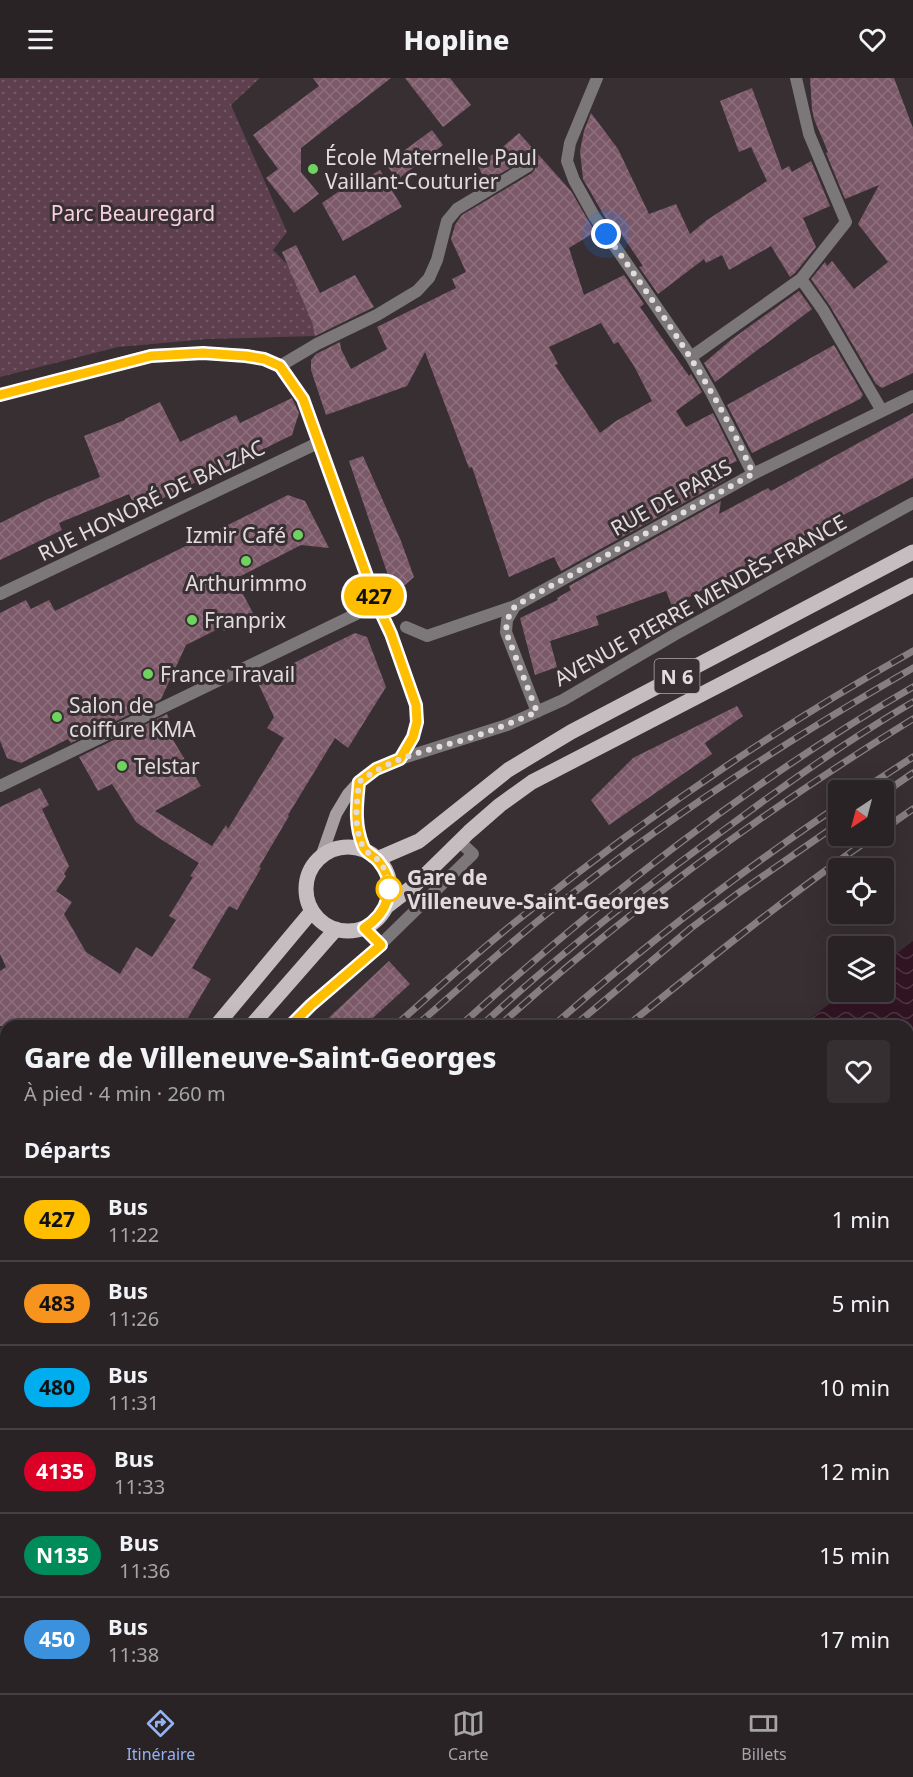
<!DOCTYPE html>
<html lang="fr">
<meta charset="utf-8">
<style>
:root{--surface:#292326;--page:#352f32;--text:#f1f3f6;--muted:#a5a4a7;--line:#454043;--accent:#95b2f1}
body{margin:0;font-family:"Noto Sans",sans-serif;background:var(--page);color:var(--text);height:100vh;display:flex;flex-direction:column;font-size:22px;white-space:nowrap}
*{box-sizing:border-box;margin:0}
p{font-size:20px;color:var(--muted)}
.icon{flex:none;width:33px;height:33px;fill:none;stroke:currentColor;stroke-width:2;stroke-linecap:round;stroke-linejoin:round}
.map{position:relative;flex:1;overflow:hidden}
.sheet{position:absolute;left:0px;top:942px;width:914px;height:674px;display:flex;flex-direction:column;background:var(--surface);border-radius:18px 18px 0 0;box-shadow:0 6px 24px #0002,0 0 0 2px var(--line)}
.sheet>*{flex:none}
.badge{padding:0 12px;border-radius:20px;font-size:21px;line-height:39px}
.needle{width:39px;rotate:216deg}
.fabs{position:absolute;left:828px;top:702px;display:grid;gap:12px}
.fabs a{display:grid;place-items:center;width:66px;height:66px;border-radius:6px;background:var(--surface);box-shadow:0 6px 24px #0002,0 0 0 2px var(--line);font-size:30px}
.you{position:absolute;width:30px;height:30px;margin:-15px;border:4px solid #fff;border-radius:50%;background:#1a73e8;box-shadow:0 0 0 9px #1a73e833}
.map>.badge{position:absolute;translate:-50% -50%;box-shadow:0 0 0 3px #fff}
h2{padding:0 24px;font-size:22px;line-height:54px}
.round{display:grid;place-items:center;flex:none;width:63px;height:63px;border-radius:6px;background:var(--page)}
.summary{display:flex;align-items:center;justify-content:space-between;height:102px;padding:0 24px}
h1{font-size:28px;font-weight:800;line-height:45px}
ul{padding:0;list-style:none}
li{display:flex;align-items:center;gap:18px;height:84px;padding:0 24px;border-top:2px solid var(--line)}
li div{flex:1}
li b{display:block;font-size:22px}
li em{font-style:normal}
li .badge{min-width:66px;font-weight:700;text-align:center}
header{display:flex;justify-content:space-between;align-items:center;height:78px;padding:0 24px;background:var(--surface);font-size:27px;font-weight:800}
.menu{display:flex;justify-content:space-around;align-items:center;height:84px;border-top:2px solid var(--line);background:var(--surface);font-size:16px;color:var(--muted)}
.menu a{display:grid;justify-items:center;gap:3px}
.menu .active{color:var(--accent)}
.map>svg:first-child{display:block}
.grass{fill:#5e3f4d}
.park{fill:url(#park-dots)}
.water{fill:url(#water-waves)}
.building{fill:url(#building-cross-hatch);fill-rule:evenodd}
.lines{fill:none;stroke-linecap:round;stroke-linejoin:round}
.pedestrian{stroke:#7c7779;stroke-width:12}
.minor{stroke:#7c7779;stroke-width:12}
.secondary{stroke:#a69ea1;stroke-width:12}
.primary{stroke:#c6bdc0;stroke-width:15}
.rail-casing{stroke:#867e81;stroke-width:7}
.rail{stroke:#372f32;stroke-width:4.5;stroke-dasharray:14;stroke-linecap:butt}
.line-casing{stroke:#fff;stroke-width:14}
.line{stroke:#ffbe00;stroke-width:9}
.walk{stroke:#e2dcde;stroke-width:6;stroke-dasharray:0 10.8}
.poi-dot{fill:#6fd360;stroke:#372f32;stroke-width:2}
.stop-dot{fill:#fff;stroke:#ffbe00;stroke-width:3}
.labels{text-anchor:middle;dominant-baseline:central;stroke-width:6;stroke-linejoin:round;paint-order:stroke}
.shield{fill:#372f32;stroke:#afa8aa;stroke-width:1.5}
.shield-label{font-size:20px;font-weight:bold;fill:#e2dcde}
.poi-label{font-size:21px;fill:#e2dcde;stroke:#372f32;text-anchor:start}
.park-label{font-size:21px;fill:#f7d0e0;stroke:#372f32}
.street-label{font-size:21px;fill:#e2dcde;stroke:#372f32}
.stop-label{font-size:21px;font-weight:bold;fill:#e2dcde;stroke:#372f32;text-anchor:start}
</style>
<header><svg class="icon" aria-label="menu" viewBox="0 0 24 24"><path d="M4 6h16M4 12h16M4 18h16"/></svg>Hopline<svg class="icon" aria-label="heart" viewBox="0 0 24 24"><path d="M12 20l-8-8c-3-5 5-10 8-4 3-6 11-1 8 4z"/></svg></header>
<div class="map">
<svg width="913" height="1615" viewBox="0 0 913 1615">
<defs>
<pattern id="park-dots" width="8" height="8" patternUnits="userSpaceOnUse" patternTransform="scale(1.5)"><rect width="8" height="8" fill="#5e3f4d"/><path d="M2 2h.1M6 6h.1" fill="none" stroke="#755a66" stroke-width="1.8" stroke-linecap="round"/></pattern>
<pattern id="water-waves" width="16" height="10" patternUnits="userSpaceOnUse" patternTransform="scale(1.5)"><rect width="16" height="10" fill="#321523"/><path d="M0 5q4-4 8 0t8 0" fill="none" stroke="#4f3642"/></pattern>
<pattern id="building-cross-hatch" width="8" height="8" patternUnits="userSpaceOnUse" patternTransform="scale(1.5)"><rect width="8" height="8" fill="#7c5968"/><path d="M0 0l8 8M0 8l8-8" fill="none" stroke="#8e707d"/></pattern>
</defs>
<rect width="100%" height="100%" fill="#372f32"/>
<path class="grass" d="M 0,1141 L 6,1141 L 6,1182 L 0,1192 Z"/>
<path class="park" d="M 0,0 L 260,0 L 231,27 L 287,154 L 273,172 L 288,187 L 312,243 L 315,258 L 208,261 L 118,269 L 0,299 Z
M 0,1035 L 6,1046 L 5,1081 L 0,1076 Z"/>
<path class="water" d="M 913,863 L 913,1536 L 908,1541 L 908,948 L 799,948 L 846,914 L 884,914 L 884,885 Z
M 189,1610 L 844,1610 L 839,1615 L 184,1615 Z"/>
<path class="building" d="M 313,0 L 391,0 L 301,70 L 301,94 L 319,116 L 294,135 L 266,100 L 278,91 L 253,57 L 319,8 Z
M 405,0 L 450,0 L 471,27 L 443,49 Z
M 810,0 L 894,0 L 913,50 L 913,295 L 882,310 L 876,306 L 830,228 L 811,201 L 825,184 L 827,188 L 832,183 L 854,211 L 888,184 L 858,146 L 879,107 L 845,121 L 826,75 L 828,74 L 814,41 L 812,31 Z
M 752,10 L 782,92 L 789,88 L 792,94 L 811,83 L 830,128 L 803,140 L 816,169 L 795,195 L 790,199 L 771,168 L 729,192 L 722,177 L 706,185 L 704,181 L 658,216 L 639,189 L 643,188 L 613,144 L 609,146 L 583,101 L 580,73 L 584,53 L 591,35 L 618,71 L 649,136 L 676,126 L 690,156 L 707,142 L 767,103 L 751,69 L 739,74 L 720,23 Z
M 432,52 L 443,67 L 397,102 L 386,86 Z
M 519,55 L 571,113 L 595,154 L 569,170 L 584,217 L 624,197 L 644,226 L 640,229 L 689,298 L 691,296 L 702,314 L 676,333 L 686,349 L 713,335 L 737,383 L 728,387 L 725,402 L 561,493 L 554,479 L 509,499 L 472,389 L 469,390 L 425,274 L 407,308 L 326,337 L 311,292 L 311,282 L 316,276 L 340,264 L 341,271 L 351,291 L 387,271 L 377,249 L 456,210 L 452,201 L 466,194 L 451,161 L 455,147 L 462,137 L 532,95 L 535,91 L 535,83 L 527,80 L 486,104 L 477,86 L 498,73 ZM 601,245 L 614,266 L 618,264 L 634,288 L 652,323 L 616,343 L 600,355 L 555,287 L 558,286 L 549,269 Z
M 380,92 L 402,129 L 343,163 L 322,125 L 341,112 L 342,114 Z
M 296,167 L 320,215 L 355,197 L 374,229 L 315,258 L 312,244 L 282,174 Z
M 799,213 L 812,231 L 715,304 L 704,285 L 732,261 Z
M 834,267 L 863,317 L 860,321 L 752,375 L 727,327 Z
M 292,320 L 299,335 L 292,357 L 137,433 L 129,416 L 59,445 L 62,452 L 0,482 L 0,445 L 48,421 L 100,399 L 84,358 L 125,342 L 125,341 L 160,324 L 180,364 L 236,337 L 240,345 Z
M 913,335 L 913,400 L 672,528 L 666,513 L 596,538 L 599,547 L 550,563 L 557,589 L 535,597 L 520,540 L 558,522 L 557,520 L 571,512 L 569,508 L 721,423 L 719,436 L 768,410 L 771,413 Z
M 363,378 L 401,463 L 414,499 L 405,507 L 392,509 L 349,383 Z
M 288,417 L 305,423 L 329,470 L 301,467 L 235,501 L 254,537 L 224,553 L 222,549 L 186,567 L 161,621 L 71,665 L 68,661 L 21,685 L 7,680 L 0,663 L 0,535 L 26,522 L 31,531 L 49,522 L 55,533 Z
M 355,555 L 367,559 L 386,609 L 348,670 L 335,660 L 288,737 L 289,738 L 259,789 L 261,790 L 237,832 L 229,828 L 192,890 L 211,901 L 183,948 L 0,948 L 0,893 L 6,889 L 0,876 L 0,729 L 40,710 L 49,727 L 42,731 L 69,788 L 64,796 L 66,798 L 56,813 L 72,824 L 64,836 L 86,874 L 120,896 L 136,869 L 152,879 L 176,842 L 169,838 L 193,799 L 190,798 L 199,785 L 162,762 L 136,744 L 112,706 L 98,713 L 79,679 L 167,636 L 175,655 L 170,657 L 201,708 L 155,733 L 212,768 L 226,747 L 228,751 L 284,660 L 267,650 L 274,639 L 257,603 Z
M 737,628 L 743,638 L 705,665 L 712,676 L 609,747 L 591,722 L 633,680 Z
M 389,883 L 410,906 L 364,948 L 320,948 Z"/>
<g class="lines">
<path class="pedestrian" d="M 406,549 L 427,558 L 515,528"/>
<path class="minor" d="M 597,0 L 570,65 L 567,83 L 574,102 L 594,138 L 691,279 L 711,314 L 753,396
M 796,0 L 809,56 L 846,144 L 801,201 L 823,232 L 882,333
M 691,279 L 801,201
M 280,288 L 317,266 L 377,237 L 417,213 L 429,200 L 437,182 L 447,143 L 457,131 L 528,88
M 0,516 L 320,364
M 537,634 L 506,554 L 507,542 L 515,528 L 753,396 L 913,318
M 400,681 L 507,647 L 563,622 L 674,557 L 913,425
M 0,708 L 377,526
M 364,850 L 381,866
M 311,927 L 381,866 L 473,776 L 459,763
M 0,1010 L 6,1022
M 0,1367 L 6,1372
M 908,1578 L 913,1572
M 875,1615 L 880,1610"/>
<path class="secondary" d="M 0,317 L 151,277 L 203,275 L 246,277 L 264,281 L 280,288 L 303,321 L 377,526 L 391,556 L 416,627 L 417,644 L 413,659 L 400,681 L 376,691 L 359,704 L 348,716 L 336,736 L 321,779
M 359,704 C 356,732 354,744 364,772"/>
<path class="primary" d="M306 811a42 42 0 1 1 84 0a42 42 0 1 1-84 0Z
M 377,781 L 419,763 L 508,692 L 571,654 L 913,474
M 386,829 L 416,806 L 469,754 L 500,727 L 532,704 L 913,507
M 216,948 L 312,833
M 251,948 L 336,851
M 0,1278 L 6,1268
M 0,1319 L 6,1310"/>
<g class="rail-casing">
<path id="rail" d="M 862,712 L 913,679
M 884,715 L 913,695
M 884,751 L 913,731
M 395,948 C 436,912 476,875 519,841 C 643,741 774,651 913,573
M 416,948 C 463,907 509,865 558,827 C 670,738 789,661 913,590
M 460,948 C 600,822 750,703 913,609
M 481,948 C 560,875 645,809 732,746 C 790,703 851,660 913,624
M 499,948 C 627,833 766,731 913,641
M 553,948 C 643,868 739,795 838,728
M 574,948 L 691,850 L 737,816 L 838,746
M 627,948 C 708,882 789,817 874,758
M 0,1401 L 6,1392
M 0,1423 L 6,1415
M 0,1460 L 6,1452
M 0,1483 L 6,1475
M 0,1506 L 6,1498
M 0,1559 L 6,1551
M 0,1582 L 6,1574
M 10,1615 L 14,1610"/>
</g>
<use href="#rail" class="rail"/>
</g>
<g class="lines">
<g class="line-casing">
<path id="line" d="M 0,317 L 151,278 L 203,275 L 246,278 L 264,281 L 280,288 L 303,321 L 377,526 L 391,556 L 416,627 L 417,644 L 413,659 L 400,681 L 376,691 L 359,704 C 357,726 354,746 363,768 C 365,775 374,777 379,784 C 398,807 388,835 364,850 L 381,867 L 311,927 L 290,948"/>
</g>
<use href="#line" class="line"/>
<path class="walk" d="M 389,811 L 389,816 C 389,803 387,791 377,781 C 373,777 366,775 363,769 C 353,749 357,725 359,704 C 392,679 429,672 467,661 C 491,653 514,644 537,634 L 506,554 L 507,542 L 515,528 L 753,396 C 716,310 660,233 606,156"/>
</g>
<g class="poi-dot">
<circle cx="313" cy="91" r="6"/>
<circle cx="298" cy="457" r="6"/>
<circle cx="246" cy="483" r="6"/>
<circle cx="192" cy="542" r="6"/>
<circle cx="148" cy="596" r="6"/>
<circle cx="57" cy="639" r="6"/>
<circle cx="122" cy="688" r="6"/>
</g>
<circle class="stop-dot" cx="389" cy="811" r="12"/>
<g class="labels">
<rect class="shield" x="654.5" y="581" width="45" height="34" rx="4.5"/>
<g class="shield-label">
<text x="677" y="598">N 6</text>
</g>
<g class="poi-label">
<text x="325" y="79">École Maternelle Paul<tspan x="325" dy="24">Vaillant-Couturier</tspan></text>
<text x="286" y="457" text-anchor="end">Izmir Café</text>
<text x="246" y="505" text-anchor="middle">Arthurimmo</text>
<text x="204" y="542">Franprix</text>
<text x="160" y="596">France Travail</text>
<text x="69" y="627">Salon de<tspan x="69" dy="24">coiffure KMA</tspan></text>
<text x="134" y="688">Telstar</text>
</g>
<g class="park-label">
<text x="133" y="135">Parc Beauregard</text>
</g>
<g class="street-label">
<text transform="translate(671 419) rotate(-29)">RUE DE PARIS</text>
<text transform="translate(151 422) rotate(-26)">RUE HONORÉ DE BALZAC</text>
<text transform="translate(700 522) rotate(-29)">AVENUE PIERRE MENDÈS-FRANCE</text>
</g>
<g class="stop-label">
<text x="407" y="799">Gare de<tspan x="407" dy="24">Villeneuve-Saint-Georges</tspan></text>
</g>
</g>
</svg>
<div class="fabs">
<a><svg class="needle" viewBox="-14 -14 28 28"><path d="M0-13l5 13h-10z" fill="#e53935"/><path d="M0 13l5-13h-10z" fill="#a5a4a7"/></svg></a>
<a><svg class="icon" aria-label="locate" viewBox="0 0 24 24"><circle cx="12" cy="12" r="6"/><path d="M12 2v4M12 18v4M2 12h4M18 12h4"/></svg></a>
<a><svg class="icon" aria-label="layers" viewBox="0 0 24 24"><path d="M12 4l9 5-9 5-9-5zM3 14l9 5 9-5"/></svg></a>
</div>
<div class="you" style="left:606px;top:156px"></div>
<b class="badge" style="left:374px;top:518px;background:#ffbe00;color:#111">427</b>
<section class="sheet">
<div class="summary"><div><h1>Gare de Villeneuve-Saint-Georges</h1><p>À pied · 4 min · 260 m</p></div><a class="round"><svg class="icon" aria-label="heart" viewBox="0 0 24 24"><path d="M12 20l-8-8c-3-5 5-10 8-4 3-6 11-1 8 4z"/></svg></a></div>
<h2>Départs</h2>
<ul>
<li><span class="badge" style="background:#ffbe00;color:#111">427</span><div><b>Bus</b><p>11:22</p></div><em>1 min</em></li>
<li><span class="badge" style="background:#f7941d;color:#111">483</span><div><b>Bus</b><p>11:26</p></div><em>5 min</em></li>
<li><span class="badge" style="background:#00adee;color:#111">480</span><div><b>Bus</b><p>11:31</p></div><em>10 min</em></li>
<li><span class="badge" style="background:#dd0026;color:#fff">4135</span><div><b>Bus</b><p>11:33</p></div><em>12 min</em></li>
<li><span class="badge" style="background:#008b5a;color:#fff">N135</span><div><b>Bus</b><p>11:36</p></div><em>15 min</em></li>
<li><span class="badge" style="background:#3c91dc;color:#fff">450</span><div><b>Bus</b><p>11:38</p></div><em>17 min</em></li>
</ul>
</section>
</div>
<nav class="menu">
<a class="active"><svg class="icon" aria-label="directions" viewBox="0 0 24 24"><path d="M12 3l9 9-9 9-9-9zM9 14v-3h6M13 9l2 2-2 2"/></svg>Itinéraire</a>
<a><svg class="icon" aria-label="map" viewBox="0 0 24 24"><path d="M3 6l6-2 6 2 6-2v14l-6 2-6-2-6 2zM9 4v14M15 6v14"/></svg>Carte</a>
<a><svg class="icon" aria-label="tickets" viewBox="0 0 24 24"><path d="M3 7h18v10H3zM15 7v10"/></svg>Billets</a>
</nav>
